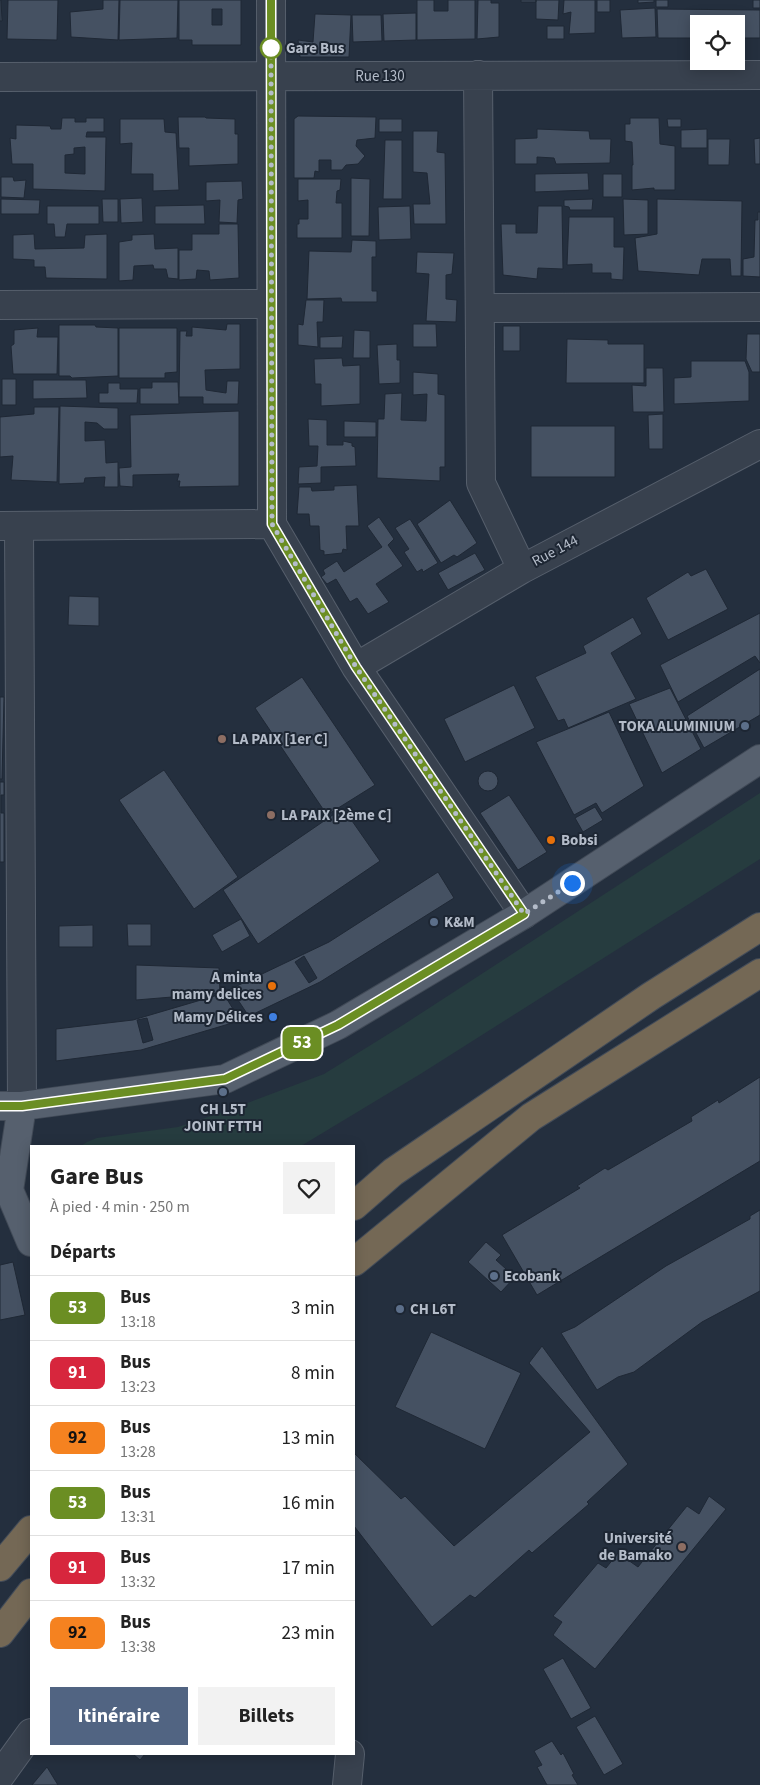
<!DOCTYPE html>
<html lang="fr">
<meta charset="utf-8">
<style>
:root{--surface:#fff;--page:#f2f2f2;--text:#222;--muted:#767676;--line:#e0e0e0;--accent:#516482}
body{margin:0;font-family:"Source Sans 3",sans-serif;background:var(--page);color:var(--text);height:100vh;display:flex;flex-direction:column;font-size:19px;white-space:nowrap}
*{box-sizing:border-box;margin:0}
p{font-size:16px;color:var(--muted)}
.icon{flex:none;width:28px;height:28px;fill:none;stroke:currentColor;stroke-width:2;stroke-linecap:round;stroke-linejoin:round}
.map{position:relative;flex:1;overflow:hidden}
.sheet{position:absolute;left:30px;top:1145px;width:325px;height:610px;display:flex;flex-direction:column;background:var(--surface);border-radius:0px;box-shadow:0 2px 12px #0003}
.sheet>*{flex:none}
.badge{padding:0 10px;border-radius:8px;font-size:18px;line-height:32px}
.fabs{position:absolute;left:690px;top:15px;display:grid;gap:10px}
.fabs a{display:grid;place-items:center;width:55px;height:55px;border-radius:0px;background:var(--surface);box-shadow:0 2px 12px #0003;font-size:25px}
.you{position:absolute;width:25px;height:25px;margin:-12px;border:4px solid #fff;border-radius:50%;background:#1a73e8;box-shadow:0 0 0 8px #1a73e833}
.map>.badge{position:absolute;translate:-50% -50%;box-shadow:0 0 0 2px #fff}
h2{padding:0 20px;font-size:19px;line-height:45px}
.round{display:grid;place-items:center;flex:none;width:52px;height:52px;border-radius:0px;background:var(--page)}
.head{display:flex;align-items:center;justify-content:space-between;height:85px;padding:0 20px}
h1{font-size:24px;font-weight:700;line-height:38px}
.cta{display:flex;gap:10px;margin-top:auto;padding:10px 20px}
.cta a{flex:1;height:58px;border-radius:0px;background:var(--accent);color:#fff;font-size:20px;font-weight:700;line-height:58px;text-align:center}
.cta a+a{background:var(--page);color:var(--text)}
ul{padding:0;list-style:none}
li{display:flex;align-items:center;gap:15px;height:65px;padding:0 20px;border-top:1px solid var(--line)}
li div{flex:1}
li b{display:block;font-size:19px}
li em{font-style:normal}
li .badge{min-width:55px;font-weight:700;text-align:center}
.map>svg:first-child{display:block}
.green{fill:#263c3f}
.building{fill:#455162;stroke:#1f2835;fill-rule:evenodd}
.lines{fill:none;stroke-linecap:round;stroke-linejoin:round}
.minor-casing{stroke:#565f6c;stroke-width:30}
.major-casing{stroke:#414a57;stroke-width:30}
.highway-casing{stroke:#434c59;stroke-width:30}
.minor{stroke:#38414e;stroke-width:28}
.major{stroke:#56606e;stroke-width:28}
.highway{stroke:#746855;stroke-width:28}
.line-casing{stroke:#fff;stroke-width:11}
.line{stroke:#6b8e23;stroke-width:8}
.walk{stroke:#b4bcc9;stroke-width:5;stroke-dasharray:0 9}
.stop-dot{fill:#fff;stroke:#6b8e23;stroke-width:2.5}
.service-dot{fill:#5c6f8a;stroke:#1d2633;stroke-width:2}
.education-dot{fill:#8d6e63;stroke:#1d2633;stroke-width:2}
.food-dot{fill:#e8710a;stroke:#1d2633;stroke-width:2}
.shop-dot{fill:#3f7fe0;stroke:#1d2633;stroke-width:2}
.labels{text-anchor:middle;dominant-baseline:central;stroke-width:4;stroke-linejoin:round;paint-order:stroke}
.stop-label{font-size:15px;font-weight:bold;fill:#b4bcc9;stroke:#1d2633;text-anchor:start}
.street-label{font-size:15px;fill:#b4bcc9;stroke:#1d2633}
.poi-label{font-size:15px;font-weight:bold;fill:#b4bcc9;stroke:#1d2633;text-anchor:start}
</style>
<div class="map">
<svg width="760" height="1785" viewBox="0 0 760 1785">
<rect width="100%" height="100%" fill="#242f3e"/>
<path class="green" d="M 760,793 L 760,859 L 422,1073 L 301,1146 L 81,1146 L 87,1142 L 97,1138 L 178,1127 L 229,1110 L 324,1074 L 403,1025 Z"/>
<path class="building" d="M 0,0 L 1,0 L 2,21 L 0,21 Z
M 8,0 L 58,0 L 57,40 L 7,39 Z
M 103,0 L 119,0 L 118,40 L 71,37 L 70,12 L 103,9 Z
M 120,0 L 178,0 L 177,38 L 119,40 Z
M 179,0 L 241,0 L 241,45 L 192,45 L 192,40 L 179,40 ZM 212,9 L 222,9 L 222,25 L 212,25 Z
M 417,0 L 434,0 L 434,11 L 448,11 L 448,0 L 475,0 L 475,39 L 417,40 Z
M 478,0 L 491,0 L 491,3 L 499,3 L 499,37 L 477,39 Z
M 521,0 L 536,0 L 536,2 L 521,2 Z
M 536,0 L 559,0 L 558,20 L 536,19 Z
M 564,0 L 595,0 L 595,33 L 569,34 L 571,12 L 563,14 Z
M 597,0 L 610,0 L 610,12 L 597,12 Z
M 638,0 L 654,0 L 654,2 L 638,3 Z
M 656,0 L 668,0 L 668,7 L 656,7 Z
M 753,0 L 760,0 L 760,8 L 753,8 Z
M 655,8 L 656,37 L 622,38 L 620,10 Z
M 657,9 L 760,10 L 760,38 L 736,38 L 736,24 L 699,24 L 699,38 L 658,38 Z
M 416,13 L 416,40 L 384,41 L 383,14 Z
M 315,14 L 351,15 L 349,57 L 300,57 L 298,40 L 313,42 Z
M 352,15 L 381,15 L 382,41 L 353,42 Z
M 547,26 L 564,26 L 564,39 L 547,39 Z
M 298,116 L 376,117 L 375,138 L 357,140 L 356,146 L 365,156 L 358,164 L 346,165 L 342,170 L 331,170 L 331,160 L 319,160 L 319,172 L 315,171 L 314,178 L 294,178 L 294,119 Z
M 178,117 L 205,117 L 206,118 L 235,119 L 235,134 L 238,134 L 238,164 L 189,166 L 189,148 L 179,148 Z
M 62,118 L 75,118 L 75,122 L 86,122 L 86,118 L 104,118 L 104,132 L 87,132 L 86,137 L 106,137 L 105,191 L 33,189 L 33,164 L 12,164 L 10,138 L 16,139 L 16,125 L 50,126 L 51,129 L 61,129 ZM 85,147 L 85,174 L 65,173 L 65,155 L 74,154 L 74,148 Z
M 630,118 L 659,118 L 660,144 L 675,146 L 675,190 L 654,190 L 654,188 L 632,190 L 632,165 L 633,165 L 632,142 L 625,141 L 625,124 L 630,124 Z
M 120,119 L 164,119 L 165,132 L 176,133 L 179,190 L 153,191 L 153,174 L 131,174 L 132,143 L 120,144 Z
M 379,119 L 402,119 L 402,132 L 379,132 Z
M 667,119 L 681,119 L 681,127 L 668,127 Z
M 537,129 L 589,131 L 590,139 L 611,139 L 610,163 L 556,164 L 554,158 L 537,157 L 537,164 L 515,164 L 515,139 L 537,138 Z
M 707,129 L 707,148 L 681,148 L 681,130 Z
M 413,131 L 438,131 L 437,152 L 445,153 L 446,224 L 414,224 L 413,204 L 430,204 L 427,173 L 413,172 Z
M 760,138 L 760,164 L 755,164 L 754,139 Z
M 708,139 L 730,139 L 729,165 L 708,165 Z
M 385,140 L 402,140 L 402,199 L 383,199 Z
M 588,173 L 589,190 L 535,192 L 535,174 Z
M 603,174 L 622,174 L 622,197 L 603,197 Z
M 1,177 L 13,177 L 14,181 L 26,180 L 24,198 L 1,197 Z
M 351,178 L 370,179 L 369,236 L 351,236 Z
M 298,179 L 341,179 L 340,190 L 337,191 L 336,203 L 342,203 L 342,238 L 297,238 L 297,224 L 299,224 L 299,219 L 308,219 L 308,200 L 298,201 Z
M 242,181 L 243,199 L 238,200 L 237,223 L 219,222 L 220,200 L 206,201 L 206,182 Z
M 142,198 L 143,222 L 121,223 L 120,199 Z
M 1,199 L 40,200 L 39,214 L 1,214 Z
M 102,199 L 118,199 L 118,222 L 103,222 Z
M 593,199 L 592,210 L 570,210 L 569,207 L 564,206 L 564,200 Z
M 623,199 L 648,200 L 648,234 L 624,235 Z
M 657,199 L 742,201 L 741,276 L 731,276 L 730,259 L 702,259 L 699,275 L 638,271 L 635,238 L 657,234 Z
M 204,205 L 205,224 L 155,224 L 155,206 Z
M 47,206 L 99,206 L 99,224 L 67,224 L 65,237 L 55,237 L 54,224 L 47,224 Z
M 410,206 L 411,239 L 379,240 L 378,207 Z
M 538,206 L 562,206 L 563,269 L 538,268 L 537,279 L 503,275 L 501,224 L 516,224 L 516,233 L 537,233 Z
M 758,212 L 760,212 L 760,277 L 743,276 L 743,259 L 754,257 L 755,220 L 758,220 Z
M 569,217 L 614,217 L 614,247 L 624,247 L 623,280 L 611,279 L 611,273 L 592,273 L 592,264 L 567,265 Z
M 219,224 L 238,224 L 239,278 L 210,280 L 209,271 L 197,270 L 196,279 L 179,280 L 179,250 L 192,250 L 192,234 L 219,234 Z
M 34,234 L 35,249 L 84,248 L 85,235 L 107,234 L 107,279 L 46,278 L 45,267 L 34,267 L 34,260 L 13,259 L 13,235 Z
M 154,234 L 155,249 L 178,248 L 178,279 L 168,278 L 166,269 L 154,269 L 153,265 L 134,266 L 133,280 L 119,281 L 119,242 L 132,240 L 132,235 Z
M 352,240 L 376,241 L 376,257 L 372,257 L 372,291 L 377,291 L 377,302 L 342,302 L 341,298 L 307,299 L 309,251 L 351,252 Z
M 417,252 L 454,253 L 452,274 L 446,275 L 446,299 L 457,300 L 456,322 L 426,321 L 429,274 L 416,273 Z
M 306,300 L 324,300 L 323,322 L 317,322 L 318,347 L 298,345 L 298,324 L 303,325 Z
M 227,324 L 240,324 L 240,369 L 205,370 L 206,390 L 226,393 L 227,381 L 239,381 L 238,404 L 203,404 L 203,397 L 179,397 L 180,331 L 187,331 L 186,336 L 192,336 L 192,327 L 226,330 Z
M 413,324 L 436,324 L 437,347 L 413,347 Z
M 59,325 L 95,325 L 96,327 L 118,328 L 118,376 L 72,378 L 70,376 L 59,376 Z
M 503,326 L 520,326 L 520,351 L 503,351 Z
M 38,328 L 37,337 L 58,337 L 57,374 L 13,374 L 11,346 L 14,344 L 14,330 Z
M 119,328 L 177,328 L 177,372 L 165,373 L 165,378 L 119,378 Z
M 354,330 L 370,331 L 370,358 L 353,358 Z
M 747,334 L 760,334 L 760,372 L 752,372 L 746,359 Z
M 343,336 L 342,348 L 320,348 L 320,337 Z
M 567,339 L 608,340 L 608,344 L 644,344 L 644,383 L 566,383 Z
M 397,344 L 397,360 L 400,360 L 400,383 L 379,384 L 377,345 Z
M 342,358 L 343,366 L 360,365 L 360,404 L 321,406 L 321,384 L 315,384 L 314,359 Z
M 691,361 L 745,361 L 749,372 L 749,401 L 674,404 L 674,378 L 691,377 Z
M 646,368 L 663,368 L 664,412 L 633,412 L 632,385 L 646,386 Z
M 413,372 L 438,374 L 438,394 L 445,395 L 445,467 L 440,467 L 440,481 L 377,478 L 378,419 L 384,419 L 385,394 L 402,393 L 401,420 L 426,421 L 427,394 L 413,395 Z
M 2,379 L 16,379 L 16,405 L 2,405 Z
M 33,380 L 86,380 L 87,398 L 33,399 Z
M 152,382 L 178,382 L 179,404 L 140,404 L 140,388 L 152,388 Z
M 108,383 L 120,383 L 120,389 L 138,389 L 137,403 L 99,403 L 99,393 L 108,393 Z
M 60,406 L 118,408 L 118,429 L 104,429 L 97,423 L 85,422 L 85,441 L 105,440 L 106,463 L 118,462 L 118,487 L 104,487 L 105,477 L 85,478 L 84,483 L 59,484 Z
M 34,407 L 59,407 L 57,482 L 11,480 L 13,456 L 0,457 L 0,417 L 34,414 Z
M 239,411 L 239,486 L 179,487 L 180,481 L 177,481 L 179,474 L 133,475 L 133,487 L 120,486 L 119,468 L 131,467 L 130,415 Z
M 663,414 L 663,449 L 649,449 L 648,415 Z
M 308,419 L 327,420 L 327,445 L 343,445 L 343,441 L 352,443 L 352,446 L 355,447 L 356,466 L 321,467 L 321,483 L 298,484 L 299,467 L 317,466 L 318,446 L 309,446 Z
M 344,421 L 376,422 L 376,437 L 344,437 Z
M 531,426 L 615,426 L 615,477 L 531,477 Z
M 357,485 L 359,526 L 346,526 L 347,550 L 343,549 L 342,553 L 324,555 L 324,551 L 320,550 L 319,526 L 310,526 L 309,514 L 297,514 L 299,487 L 311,487 L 312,491 L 334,490 L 334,486 Z
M 450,500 L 477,543 L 457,557 L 454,555 L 441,563 L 417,524 Z
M 379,517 L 394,539 L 388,545 L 403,566 L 376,584 L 389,602 L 368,614 L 357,598 L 350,602 L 336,579 L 327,584 L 321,577 L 325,574 L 323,570 L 337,561 L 344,572 L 382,547 L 367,526 Z
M 410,519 L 438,563 L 423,572 L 422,569 L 417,572 L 404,552 L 409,549 L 395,528 Z
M 475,553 L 485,570 L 448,590 L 438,573 Z
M 706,569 L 728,609 L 668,640 L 646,598 L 688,572 L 691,576 Z
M 69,596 L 99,597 L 99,626 L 68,625 Z
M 760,613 L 760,663 L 755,656 L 678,702 L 660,665 Z
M 633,617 L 642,634 L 611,653 L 636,699 L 568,728 L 564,719 L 558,721 L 535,677 L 586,653 L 583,646 Z
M 760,669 L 760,715 L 704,748 L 687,716 Z
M 302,677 L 375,785 L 327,815 L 255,708 Z
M 514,685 L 535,728 L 465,762 L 444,719 Z
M 670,688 L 701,749 L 662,773 L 629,704 Z
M 0,697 L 4,697 L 2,779 L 0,779 Z
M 609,712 L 644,786 L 602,813 L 596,803 L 574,815 L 536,742 Z
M 164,770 L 238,877 L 194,909 L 119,800 Z
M478 781a10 10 0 1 1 20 0a10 10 0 1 1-20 0Z
M 0,782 L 4,782 L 4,795 L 1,795 L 1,813 L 4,813 L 4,862 L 0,862 Z
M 509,795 L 547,852 L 518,870 L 480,813 Z
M 595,807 L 603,820 L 583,832 L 575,818 Z
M 343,808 L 380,861 L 258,944 L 223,890 Z
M 438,872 L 454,898 L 320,982 L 239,1021 L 141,1050 L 56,1061 L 56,1029 L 133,1020 L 218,995 L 329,942 ZM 304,956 L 317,978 L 309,983 L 295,962 ZM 232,991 L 246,1012 L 238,1017 L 225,996 ZM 147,1018 L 153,1040 L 143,1043 L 137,1020 Z
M 241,919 L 250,936 L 222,952 L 212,935 Z
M 127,924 L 151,924 L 151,946 L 128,946 Z
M 93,925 L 93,947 L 59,947 L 59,926 Z
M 136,965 L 219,968 L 220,993 L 136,1000 Z
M 760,1077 L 760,1161 L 537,1295 L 502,1235 L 580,1188 L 577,1186 L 605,1168 L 608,1170 L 692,1121 L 691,1117 L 718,1100 L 719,1103 Z
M 760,1210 L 760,1291 L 702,1322 L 634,1372 L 618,1377 L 597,1390 L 561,1333 L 575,1327 L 666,1266 L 750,1219 L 750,1216 Z
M 486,1242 L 501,1255 L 496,1260 L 515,1277 L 501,1292 L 468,1262 Z
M 13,1262 L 25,1315 L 0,1320 L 0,1265 Z
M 431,1332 L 521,1373 L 485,1449 L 395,1407 Z
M 542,1346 L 628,1464 L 587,1502 L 589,1504 L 532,1553 L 529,1550 L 475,1598 L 470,1595 L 432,1627 L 354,1526 L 354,1453 L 401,1499 L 405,1496 L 454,1546 L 590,1432 L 529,1363 Z
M 709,1496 L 726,1509 L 595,1669 L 553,1635 L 562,1622 L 553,1616 L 598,1563 L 606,1568 L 618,1553 L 638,1567 L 687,1506 L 699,1514 Z
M 563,1658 L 591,1708 L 571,1719 L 543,1669 Z
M 595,1716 L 623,1764 L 604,1775 L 576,1727 Z
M 552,1741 L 561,1755 L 563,1753 L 574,1774 L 572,1775 L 578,1785 L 547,1785 L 537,1767 L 542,1765 L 534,1751 Z
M 133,1754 L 145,1754 L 140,1760 Z
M 47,1767 L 58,1785 L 32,1785 Z"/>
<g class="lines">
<g class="minor-casing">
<path id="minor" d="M 271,0 L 272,524 L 356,667 L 524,914
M 478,75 L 481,483 L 522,569
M 0,77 L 760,75
M 0,305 L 271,304
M 481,308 L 760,307
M 1,526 L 272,524
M 19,526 L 22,1106
M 356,667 L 522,569 L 760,444
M 0,1776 L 31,1733
M 347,1785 L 350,1754"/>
</g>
<g class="major-casing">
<path id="major" d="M 0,1106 L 22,1106 L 225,1079 L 338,1025 L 524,914 L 760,759
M 22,1106 L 9,1190 L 31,1242"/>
</g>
<g class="highway-casing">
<path id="highway" d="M 354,1206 L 393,1172 L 651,996 L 760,927
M 354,1262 L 531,1117 L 760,973
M 0,1567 L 31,1530
M 0,1633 L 31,1593"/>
</g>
<use href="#minor" class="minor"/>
<use href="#major" class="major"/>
<use href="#highway" class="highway"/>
</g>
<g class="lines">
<g class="line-casing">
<path id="line" d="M 0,1106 L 22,1106 L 225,1079 L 338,1025 L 524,914 L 356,667 L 272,524 L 271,0"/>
</g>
<use href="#line" class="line"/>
<path class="walk" d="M 271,48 L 272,524 L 356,667 L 524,914 L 572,883"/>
</g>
<circle class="stop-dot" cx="271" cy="48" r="10"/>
<g class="service-dot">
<circle cx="745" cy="726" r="5"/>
<circle cx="434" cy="922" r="5"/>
<circle cx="223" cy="1092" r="5"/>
<circle cx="494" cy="1276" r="5"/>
<circle cx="400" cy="1309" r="5"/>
</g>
<g class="education-dot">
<circle cx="222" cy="739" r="5"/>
<circle cx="271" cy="815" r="5"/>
<circle cx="682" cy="1547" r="5"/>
</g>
<g class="food-dot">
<circle cx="551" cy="840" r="5"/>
<circle cx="272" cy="986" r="5"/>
</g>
<circle class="shop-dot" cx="273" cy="1017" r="5"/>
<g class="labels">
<g class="stop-label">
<text x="286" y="48">Gare Bus</text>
</g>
<g class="street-label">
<text x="380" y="76">Rue 130</text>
<text transform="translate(555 551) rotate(-28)">Rue 144</text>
</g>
<g class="poi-label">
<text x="735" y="726" text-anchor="end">TOKA ALUMINIUM</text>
<text x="232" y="739">LA PAIX [1er C]</text>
<text x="281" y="815">LA PAIX [2ème C]</text>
<text x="561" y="840">Bobsi</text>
<text x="444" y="922">K&amp;M</text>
<text x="262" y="977" text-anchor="end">A minta<tspan x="262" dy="17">mamy delices</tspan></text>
<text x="263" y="1017" text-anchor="end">Mamy Délices</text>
<text x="223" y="1109" text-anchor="middle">CH L5T<tspan x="223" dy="17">JOINT FTTH</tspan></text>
<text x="504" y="1276">Ecobank</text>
<text x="410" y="1309">CH L6T</text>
<text x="672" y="1538" text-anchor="end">Université<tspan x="672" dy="17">de Bamako</tspan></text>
</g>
</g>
</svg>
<div class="fabs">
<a><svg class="icon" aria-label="locate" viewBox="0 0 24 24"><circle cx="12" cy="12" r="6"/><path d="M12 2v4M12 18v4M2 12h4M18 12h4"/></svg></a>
</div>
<div class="you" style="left:572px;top:883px"></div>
<b class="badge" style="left:302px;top:1043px;background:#6b8e23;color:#fff">53</b>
<section class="sheet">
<div class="head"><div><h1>Gare Bus</h1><p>À pied · 4 min · 250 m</p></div><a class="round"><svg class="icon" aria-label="heart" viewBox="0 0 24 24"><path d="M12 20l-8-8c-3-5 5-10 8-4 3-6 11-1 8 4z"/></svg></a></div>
<h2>Départs</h2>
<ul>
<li><span class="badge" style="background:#6b8e23;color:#fff">53</span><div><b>Bus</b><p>13:18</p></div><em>3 min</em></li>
<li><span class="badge" style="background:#d7263d;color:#fff">91</span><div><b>Bus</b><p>13:23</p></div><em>8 min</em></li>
<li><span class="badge" style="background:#f58220;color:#111">92</span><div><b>Bus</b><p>13:28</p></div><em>13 min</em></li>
<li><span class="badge" style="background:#6b8e23;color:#fff">53</span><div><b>Bus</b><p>13:31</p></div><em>16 min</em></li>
<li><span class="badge" style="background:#d7263d;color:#fff">91</span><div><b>Bus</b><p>13:32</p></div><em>17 min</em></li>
<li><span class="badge" style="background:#f58220;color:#111">92</span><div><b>Bus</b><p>13:38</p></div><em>23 min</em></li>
</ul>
<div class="cta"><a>Itinéraire</a><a>Billets</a></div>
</section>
</div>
